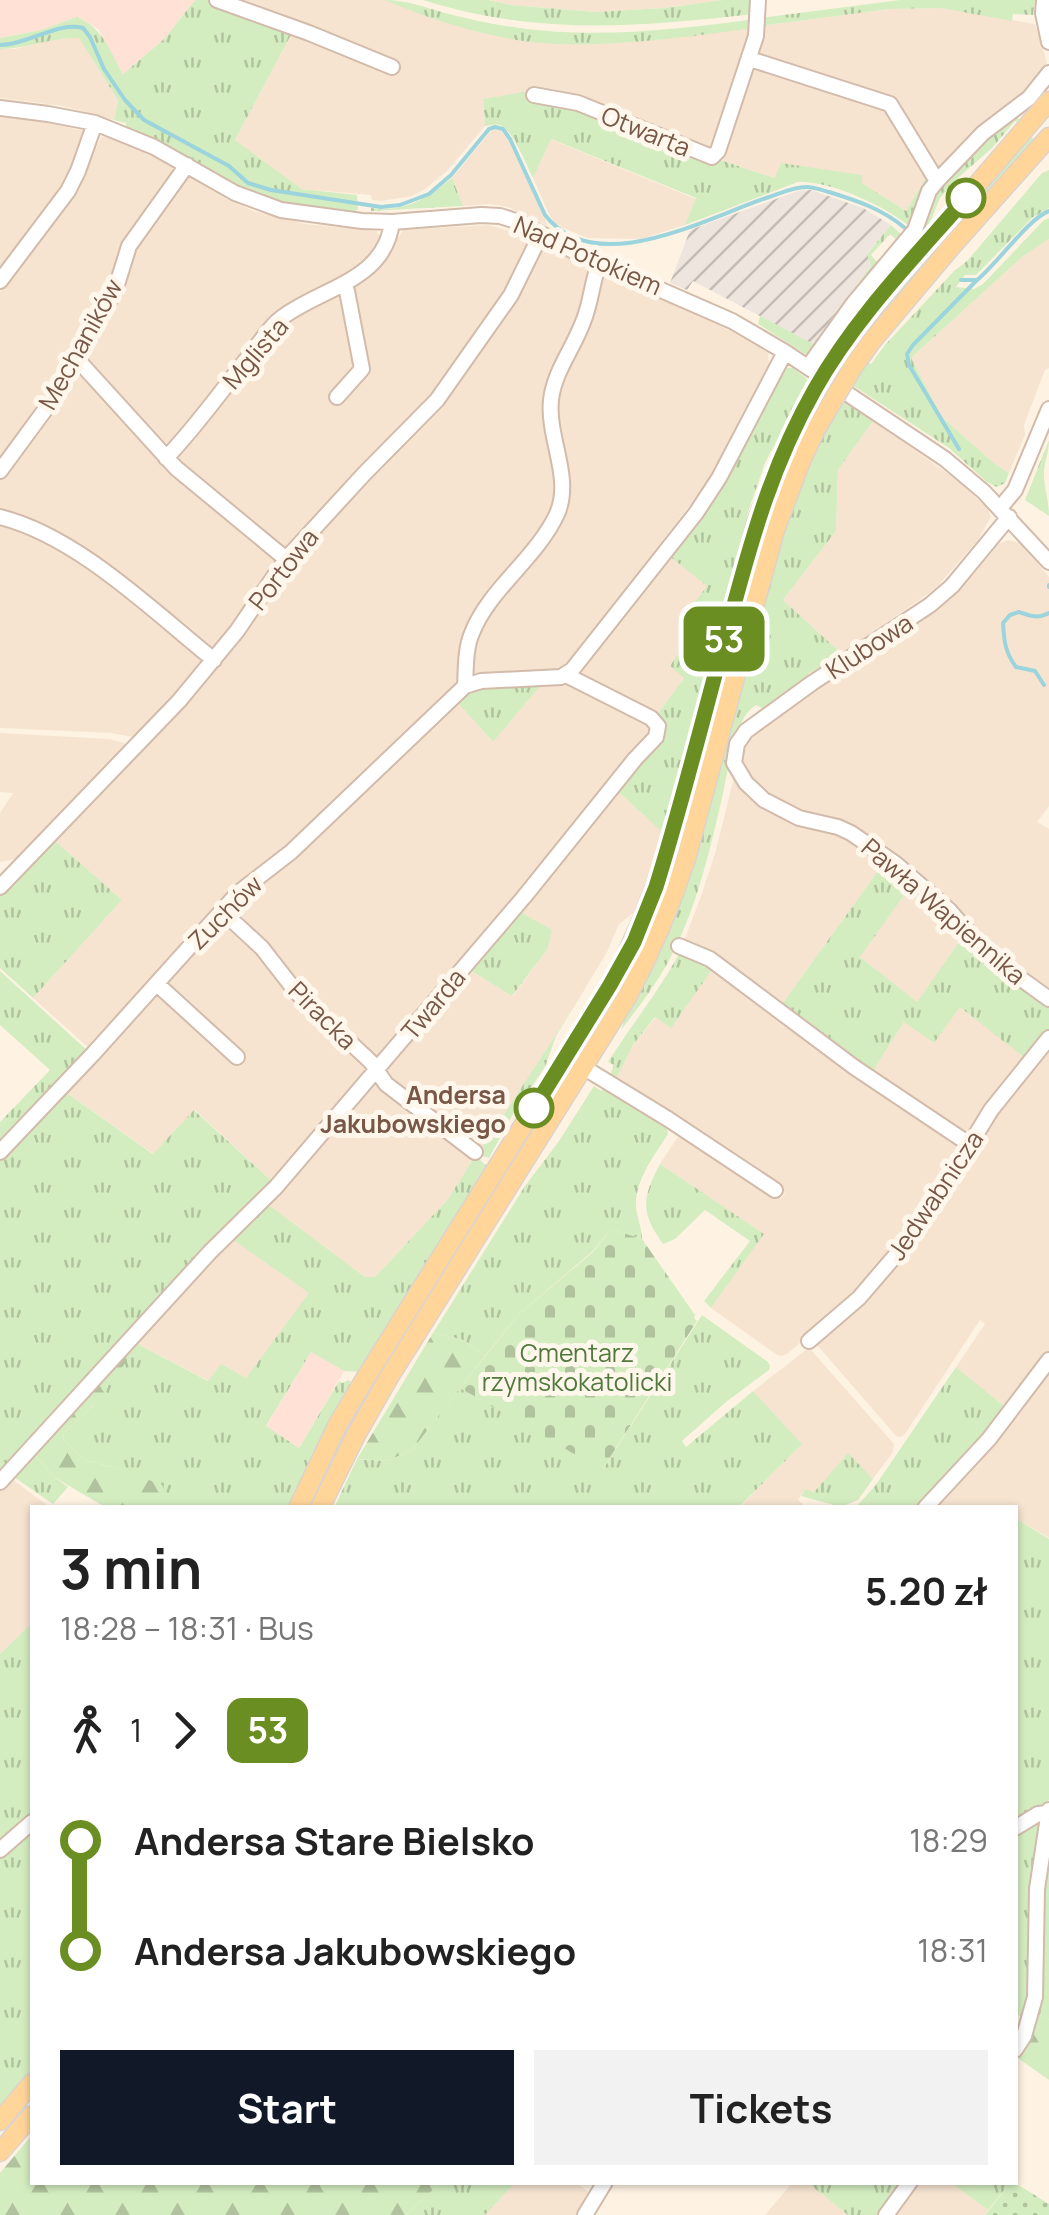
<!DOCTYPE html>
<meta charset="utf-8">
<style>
:root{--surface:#fff;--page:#f2f2f2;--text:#222;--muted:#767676;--accent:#111827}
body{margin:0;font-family:Manrope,sans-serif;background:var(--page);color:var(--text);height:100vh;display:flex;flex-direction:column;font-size:38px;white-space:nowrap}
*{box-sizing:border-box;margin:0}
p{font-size:32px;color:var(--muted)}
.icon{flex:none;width:55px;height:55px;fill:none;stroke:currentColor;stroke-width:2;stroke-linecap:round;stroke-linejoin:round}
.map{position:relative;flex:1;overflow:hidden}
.drawer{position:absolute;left:30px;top:1505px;width:988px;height:680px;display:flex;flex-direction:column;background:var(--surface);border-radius:0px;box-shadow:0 2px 8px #0004}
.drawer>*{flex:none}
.badge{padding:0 20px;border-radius:15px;font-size:35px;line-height:65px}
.map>.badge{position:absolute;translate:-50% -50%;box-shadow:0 0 0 5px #fff}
.legs{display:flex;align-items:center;gap:15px;height:110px;padding:0 30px;font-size:32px}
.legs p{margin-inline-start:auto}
.overview{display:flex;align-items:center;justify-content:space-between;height:170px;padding:0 30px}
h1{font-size:55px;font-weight:700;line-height:75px}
.cta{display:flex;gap:20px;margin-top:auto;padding:20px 30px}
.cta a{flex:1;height:115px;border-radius:0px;background:var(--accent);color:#fff;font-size:40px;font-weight:700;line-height:115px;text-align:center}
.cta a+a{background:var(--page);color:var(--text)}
ul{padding:0 30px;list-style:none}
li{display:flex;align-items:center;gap:35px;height:110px;font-size:38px}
li i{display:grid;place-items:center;width:15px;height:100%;margin:0 12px;background:currentColor}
li i::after{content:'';width:25px;height:25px;margin:-12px;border:8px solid;border-radius:50%;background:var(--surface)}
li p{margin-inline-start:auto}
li:first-child i{background:linear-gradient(#0000 50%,currentColor 0)}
li:last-child i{background:linear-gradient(currentColor 50%,#0000 0)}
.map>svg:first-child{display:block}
.residential{fill:#f6e4d1}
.commercial{fill:#ffe1d6}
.industrial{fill:url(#industrial-furrows)}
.grass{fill:url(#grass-tufts)}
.forest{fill:url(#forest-firs)}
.cemetery{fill:url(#cemetery-stones)}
.park{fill:url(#park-dots)}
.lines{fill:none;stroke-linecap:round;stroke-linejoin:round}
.stream{stroke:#9bd4dc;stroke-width:4}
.minor-casing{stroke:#d2bbab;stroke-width:18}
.major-casing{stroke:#dcd3cf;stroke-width:21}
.minor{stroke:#fff;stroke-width:14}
.major{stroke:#ffd599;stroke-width:18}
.major-bridge-casing{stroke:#dcd3cf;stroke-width:21;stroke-linecap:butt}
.major-bridge{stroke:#ffd599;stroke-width:18}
.line-1-casing{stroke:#fff;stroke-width:22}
.line-1{stroke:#6b8e23;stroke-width:15}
.stop-1-dot{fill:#fff;stroke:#6b8e23;stroke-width:5}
.labels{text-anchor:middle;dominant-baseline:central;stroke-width:10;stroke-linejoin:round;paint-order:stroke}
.street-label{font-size:25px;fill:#785747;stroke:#fff7eb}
.stop-label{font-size:25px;font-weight:bold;fill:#785747;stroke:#fff7eb;text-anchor:end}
.park-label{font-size:25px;fill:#507a3c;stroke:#fff7eb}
</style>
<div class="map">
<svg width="1049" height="2215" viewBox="0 0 1049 2215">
<defs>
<pattern id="industrial-furrows" width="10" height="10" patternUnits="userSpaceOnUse" patternTransform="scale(2.5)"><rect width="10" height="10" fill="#ede5de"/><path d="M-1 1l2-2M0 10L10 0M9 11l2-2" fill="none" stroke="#c5bcb6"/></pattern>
<pattern id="grass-tufts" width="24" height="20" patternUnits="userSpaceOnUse" patternTransform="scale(2.5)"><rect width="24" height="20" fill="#d4edc0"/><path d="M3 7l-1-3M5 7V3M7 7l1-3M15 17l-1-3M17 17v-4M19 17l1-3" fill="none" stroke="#b1c39e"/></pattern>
<pattern id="forest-firs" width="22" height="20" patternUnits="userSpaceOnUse" patternTransform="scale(2.5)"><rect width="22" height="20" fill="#d4edc0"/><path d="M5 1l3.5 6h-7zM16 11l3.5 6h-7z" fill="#b1c39e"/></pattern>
<pattern id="cemetery-stones" width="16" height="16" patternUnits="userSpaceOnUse" patternTransform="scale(2.5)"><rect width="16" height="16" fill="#d4edc0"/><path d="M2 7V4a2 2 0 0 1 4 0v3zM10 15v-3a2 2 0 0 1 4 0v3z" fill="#b1c39e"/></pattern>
<pattern id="park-dots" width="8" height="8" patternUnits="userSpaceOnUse" patternTransform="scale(2.5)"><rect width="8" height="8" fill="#d4edc0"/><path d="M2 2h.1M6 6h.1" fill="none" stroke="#b1c39e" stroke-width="1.8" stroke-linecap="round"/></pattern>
</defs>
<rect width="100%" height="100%" fill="#fef3e3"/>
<path class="residential" d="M 227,0 L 384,0 L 479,32 L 554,44 L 634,42 L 754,28 L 712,152 L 483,99 L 485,126 L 447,171 L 425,189 L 412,196 L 382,201 L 372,200 L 371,195 L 302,189 L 235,140 L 293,31 Z
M 488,0 L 723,0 L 664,8 L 596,12 L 511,5 Z
M 941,8 L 1035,24 L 1046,59 L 1047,69 L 1045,75 L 939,172 L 886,96 L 765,61 L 755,53 L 760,26 L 890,9 Z
M 58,37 L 79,37 L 118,100 L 114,120 L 63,106 L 0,98 L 0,49 L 15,49 Z
M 754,65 L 883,104 L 928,174 L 906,211 L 862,183 L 862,176 L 776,178 L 720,160 L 749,71 Z
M 0,117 L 49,123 L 85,131 L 65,188 L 0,274 Z
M 495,129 L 501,131 L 508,140 L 548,226 L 508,207 L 489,204 L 463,206 L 452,178 L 490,132 Z
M 101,137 L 105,137 L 124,143 L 151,155 L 173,167 L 176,174 L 47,400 L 0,464 L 0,292 L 73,194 L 92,148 L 96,148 Z
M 550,139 L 696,199 L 685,225 L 641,239 L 588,238 L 563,228 L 555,223 L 549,214 L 533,178 Z
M 188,176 L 226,199 L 256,212 L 305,224 L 376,231 L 384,240 L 361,270 L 279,317 L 171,446 L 144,428 L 83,359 L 130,251 Z
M 488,225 L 521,234 L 531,241 L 509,292 L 446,384 L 291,546 L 284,548 L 277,547 L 172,457 L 277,326 L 341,292 L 361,375 L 351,287 L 386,250 L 391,249 L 403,230 Z
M 1049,239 L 1049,368 L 1045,370 L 1024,425 L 1025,435 L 1009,473 L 995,464 L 942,417 L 911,358 L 1022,257 Z
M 544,246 L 590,269 L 584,314 L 553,380 L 559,485 L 554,513 L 482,609 L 461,682 L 290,848 L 91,1050 L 33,998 L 122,900 L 53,839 L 293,557 L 302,552 L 421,421 Z
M 602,274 L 691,311 L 732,332 L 768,353 L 769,364 L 706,484 L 565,667 L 560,672 L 472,679 L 473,640 L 478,627 L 559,515 L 553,404 Z
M 73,372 L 84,374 L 273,552 L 276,566 L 233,630 L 212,651 L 97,562 L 0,513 L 0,476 Z
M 873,421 L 957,480 L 988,509 L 991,517 L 977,541 L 936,588 L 842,654 L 783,600 L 836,531 L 838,470 Z
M 0,520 L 76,554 L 207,661 L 138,738 L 111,733 L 0,728 Z
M 1008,540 L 1020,543 L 1049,577 L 1049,806 L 1037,822 L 1049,829 L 1049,995 L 991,953 L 899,861 L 765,797 L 737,764 L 742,741 L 823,682 L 947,599 L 973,575 L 999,544 Z
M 668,555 L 708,586 L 680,623 L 692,635 L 684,678 L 656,716 L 581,678 L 579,672 L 581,666 Z
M 565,682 L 648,721 L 652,728 L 650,734 L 524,893 L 378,1060 L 299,990 L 232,912 L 232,907 L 455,700 L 493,742 L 543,683 Z
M 0,733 L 110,739 L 124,743 L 127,748 L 21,858 L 0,862 L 0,813 L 13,793 L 0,792 Z
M 737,775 L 743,784 L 835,830 L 885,861 L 780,1007 L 683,944 L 701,896 L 715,854 L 734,777 Z
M 614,788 L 662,832 L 637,910 L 619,924 L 607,952 L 577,1002 L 479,1153 L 385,1080 L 383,1069 L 470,970 L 513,996 L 547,950 L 517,910 Z
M 912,884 L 946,913 L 964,935 L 917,1003 L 859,956 Z
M 226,920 L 371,1067 L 275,1184 L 195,1110 L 154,1154 L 64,1091 L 222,921 Z
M 714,967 L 958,1143 L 961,1148 L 911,1227 L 855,1295 L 787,1354 L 782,1356 L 777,1355 L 711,1308 L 763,1234 L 660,1164 L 677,1138 L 682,1135 L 689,1135 L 781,1199 L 785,1193 L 662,1109 L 615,1081 L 633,1045 L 656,1017 L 671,1027 Z
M 960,1006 L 1026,1059 L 971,1133 L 966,1136 L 871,1074 L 904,1022 Z
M 1049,1045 L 1049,1352 L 1009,1410 L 956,1367 L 985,1324 L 980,1320 L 905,1434 L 901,1437 L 896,1436 L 817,1345 L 818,1341 L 862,1302 L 995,1113 Z
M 376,1081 L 475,1156 L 448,1199 L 375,1277 L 365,1277 L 265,1202 Z
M 229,1237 L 310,1293 L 246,1378 L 209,1381 L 132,1341 Z
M 807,1349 L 811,1350 L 894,1444 L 893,1452 L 873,1479 L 848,1454 L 814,1492 L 805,1489 L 798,1500 L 803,1504 L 799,1507 L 739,1508 L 801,1444 L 753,1391 Z
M 1049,1366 L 1049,1538 L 1015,1518 L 1015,1508 L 929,1508 Z
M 9,1477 L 50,1507 L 32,1508 L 32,1623 L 0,1654 L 0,1487 Z
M 914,2182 L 951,2183 L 988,2210 L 985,2215 L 891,2215 Z
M 515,2183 L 577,2183 L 593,2196 L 581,2215 L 485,2215 Z
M 792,2183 L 808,2183 L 848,2215 L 765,2215 Z"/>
<path class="commercial" d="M 0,0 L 195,0 L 164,39 L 123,74 L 98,29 L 78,17 L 41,30 L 0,38 Z
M 311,1352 L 344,1371 L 299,1448 L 266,1427 Z"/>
<path class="industrial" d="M 811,190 L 863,208 L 891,225 L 867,253 L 871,266 L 813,344 L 693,281 L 687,290 L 670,283 L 690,230 L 798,191 Z"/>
<path class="grass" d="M 195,0 L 207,0 L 293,31 L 235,140 L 302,189 L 357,195 L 358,209 L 353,213 L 292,204 L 254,194 L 237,186 L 155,139 L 126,127 L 126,123 L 114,120 L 118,100 L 79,38 C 51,37 27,49 0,49 L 0,38 L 41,30 L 77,17 C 103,28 110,51 123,74 L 164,39 Z
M 384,0 C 406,0 424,7 445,13 C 465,18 486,23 506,26 C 589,40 672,30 755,19 L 754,28 C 688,37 622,46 555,44 C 496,41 438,22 384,0 Z
M 423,0 L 488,0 L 511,5 L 596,12 L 664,8 L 723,0 L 755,0 L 754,14 C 637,27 537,36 423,0 Z
M 900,0 L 1035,0 L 1033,15 L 1013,14 L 1012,21 L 941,8 L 890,9 L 760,26 L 760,18 Z
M 531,91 L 578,106 L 715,163 L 720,160 L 775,178 L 781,163 L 862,175 L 862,183 L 906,211 L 928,174 L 930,177 L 914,221 L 900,243 L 890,234 L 871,255 L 879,264 L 813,353 L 805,354 L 758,324 L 760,316 L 813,344 L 871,266 L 867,254 L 891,225 L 901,234 L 908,225 C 882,205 832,181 798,182 L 685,225 L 696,198 L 551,139 L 533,178 C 527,166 514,133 502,126 C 496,123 491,125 485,126 L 483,99 Z
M 1014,114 L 1019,119 L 1017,122 L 1015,121 L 992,148 L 959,177 L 940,198 L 929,225 L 912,243 L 934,192 L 985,136 Z
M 1030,136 L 1036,141 L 847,361 L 843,358 L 863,328 Z
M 1049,170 L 1049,208 L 1032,218 L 976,275 L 965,275 L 956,287 L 974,289 L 983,284 L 1043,221 L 1049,218 L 1049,239 L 1022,257 L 911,358 L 942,417 L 995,464 L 1009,473 L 1005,483 L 997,487 L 987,482 L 949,448 L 852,385 L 867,362 L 871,364 L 885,345 L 954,271 L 967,261 L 1042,173 Z
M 452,178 L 463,206 L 371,211 L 371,208 C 404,213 428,198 452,178 Z
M 787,368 L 793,368 L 808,380 L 765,463 L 749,509 L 662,832 L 614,788 L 659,740 L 656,716 L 684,678 L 670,666 L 691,635 L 679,623 L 707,586 L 668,555 Z
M 843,401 L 873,421 L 838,470 L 836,531 L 783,600 L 842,654 L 808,674 L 808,679 L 764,709 L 756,705 C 732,721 729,770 722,798 C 709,854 695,915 666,966 C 653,989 637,1009 621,1030 L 805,469 L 827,424 L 830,424 Z
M 815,405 L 819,407 L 671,882 L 632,973 L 509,1173 L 503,1169 L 608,1002 L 727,657 L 774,490 Z
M 1049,440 C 1049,453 1044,462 1044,474 C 1044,488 1049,501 1049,516 L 1025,500 Z
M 543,683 L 493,742 L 455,700 C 480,679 512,684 543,683 Z
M 53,839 L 122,900 L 33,998 L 0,968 L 0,893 L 31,864 L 40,858 Z
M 885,861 L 912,884 L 860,957 L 917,1002 L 964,935 L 1049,1006 L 1049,1031 L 1026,1059 L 960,1007 L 934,1043 L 904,1022 L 871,1074 L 780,1007 Z
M 517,910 L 552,930 L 547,950 L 512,996 L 470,970 Z
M 681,950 L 714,967 L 671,1028 L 655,1017 L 633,1045 L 615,1081 L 610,1075 L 614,1065 L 608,1062 C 632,1024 660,990 681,950 Z
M 0,971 L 89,1052 L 0,1148 L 0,1122 L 50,1070 L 0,1025 Z
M 577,1002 L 556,1036 L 545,1067 L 513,1114 L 489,1158 L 478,1154 Z
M 594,1086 L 601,1091 L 607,1087 L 667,1127 L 668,1134 C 654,1156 635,1180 636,1207 C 637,1218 642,1228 642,1239 L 611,1229 L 593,1251 L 519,1314 L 485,1356 L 463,1340 L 433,1333 L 525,1186 L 559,1141 Z
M 64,1091 L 153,1154 L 194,1110 L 275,1184 L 0,1478 L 0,1157 Z
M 475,1156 L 486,1165 L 487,1168 L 361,1372 L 344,1371 L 311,1352 L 266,1426 L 299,1448 L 339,1381 L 342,1383 L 349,1380 L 352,1384 L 290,1507 L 173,1507 L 170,1502 L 120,1469 L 85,1460 L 64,1441 L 63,1434 L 93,1405 L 125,1349 L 132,1341 L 208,1381 L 221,1364 L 246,1378 L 309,1293 L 229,1237 L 265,1202 L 365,1277 L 375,1277 L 448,1199 Z
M 660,1164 L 764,1234 L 711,1308 L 704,1301 L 750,1241 L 705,1210 L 675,1239 L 663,1244 C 640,1212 642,1198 660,1164 Z
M 500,1176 L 505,1179 L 359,1413 L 356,1411 Z
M 702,1315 L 768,1362 L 770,1366 L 769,1370 L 726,1402 L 682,1441 L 686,1447 L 753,1391 L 802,1444 L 739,1507 L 334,1508 L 357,1459 L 387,1461 L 412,1450 L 460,1388 L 603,1469 Z
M 956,1367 L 1009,1410 L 920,1507 L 855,1508 L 875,1486 Z
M 32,1451 L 54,1477 L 68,1487 L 53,1504 L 11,1475 Z
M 848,1453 L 873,1479 L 858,1500 L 841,1507 L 801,1496 L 805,1489 L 814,1492 Z
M 1015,1518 L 1049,1539 L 1049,1800 L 1015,1823 Z
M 32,1623 L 32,1819 L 0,1847 L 0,1654 Z
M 1038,1821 L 1042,1824 L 1031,1995 L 1024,2019 L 1015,2013 L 1015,1832 Z
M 32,1825 L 32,2073 L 0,2112 L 0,1854 Z
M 1049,1835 L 1049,2020 L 1036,2013 L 1042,1888 Z
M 440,2183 L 515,2183 L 485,2215 L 406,2215 Z
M 808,2183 L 906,2183 L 881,2215 L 848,2215 Z
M 951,2183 L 1010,2183 L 988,2210 Z"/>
<path class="forest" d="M 433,1333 L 463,1340 L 485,1356 L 412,1450 L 387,1461 L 357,1459 Z
M 125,1349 L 133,1353 L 93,1405 L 63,1434 L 64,1441 L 85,1460 L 120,1469 L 162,1485 L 173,1507 L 105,1507 L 54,1477 L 32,1451 Z
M 1036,2013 L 1049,2020 L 1049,2080 L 1015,2056 Z
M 32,2135 L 32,2182 L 440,2183 L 406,2215 L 0,2215 L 0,2173 Z"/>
<path class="cemetery" d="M 611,1229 L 642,1239 L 695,1315 L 694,1318 L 697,1321 L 602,1470 L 460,1388 L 519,1314 L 593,1252 Z"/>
<path class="park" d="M 1010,2183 L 1015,2183 L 1049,2204 L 1049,2215 L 985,2215 Z"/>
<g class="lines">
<path class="stream" d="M 0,45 C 27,45 59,21 83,28 L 90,37 L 104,69 L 125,100 L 144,120 L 229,166 L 248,183 L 271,190 L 381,207 L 400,205 L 429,194 L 451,175 L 489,129 L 495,127 L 503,129 L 510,139 L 545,215 C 596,281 708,217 769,197 C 781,193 794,187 806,187 C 814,187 822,190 829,192 C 858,201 882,209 905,228
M 961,280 L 977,280 C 997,264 1029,218 1049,211
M 959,449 L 909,365 L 907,354 L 913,345 L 977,280
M 1049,585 L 1049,587
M 1044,685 L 1035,671 L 1016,667 C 1005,652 1004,641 1003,623 L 1010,615 L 1019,612 C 1030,616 1038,619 1049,613"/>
<g class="minor-casing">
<path id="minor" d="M 217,0 L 309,33 L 392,67
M 1044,0 L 1043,13 L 1049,42
M 750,59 L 890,104 L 937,181
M 534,95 L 578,103 L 712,157 L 718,151 L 756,36 L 758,0
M 0,108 L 48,114 L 95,123 L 154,147 L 235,193 L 281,210 L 362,221 L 392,222 L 481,215 L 500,216 L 519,222 L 581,255 L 732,321 L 785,352 L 945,459 L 984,492 L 1049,562
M 0,281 L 68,191 L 78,171 L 95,123
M 76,358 L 176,468 L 286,559
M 808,367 L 853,304 L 915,230 L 929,191 L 937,181 L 983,133 L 1029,98 L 1049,73
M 337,397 L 362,369 L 347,291 L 343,286
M 166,458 C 196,427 222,390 250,355 C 259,344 268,329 280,319 C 319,288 385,282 392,222
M 0,471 L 50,403 L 115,291 L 129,246 L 187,165
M 1000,508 L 1015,490 L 1049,409
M 0,517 C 77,536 153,611 214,660
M 1009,517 L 952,586 L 930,605 L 812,683 L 746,731 L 737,744 L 734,763 L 746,783 L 764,800 L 799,818 L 838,827 L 851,833 L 896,864 L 949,910 L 988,955 L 1049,999
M 465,686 C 466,669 465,649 472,633 C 489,589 536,559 557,514 C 573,478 547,438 551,400 C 554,372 573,349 583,322 C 591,303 592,282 599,263
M 0,887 L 179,701 L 237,631 L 286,559 L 364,474 L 437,400 L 511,295 L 541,234
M 222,911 L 262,948 L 297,993 L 371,1062 L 386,1084 L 475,1152
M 679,946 L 710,959 L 854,1067 L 969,1144
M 157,984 L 237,1057
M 583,1067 L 668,1119 L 775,1190
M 0,1152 L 93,1054 L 238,893 L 291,852 L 465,686 L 481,681 L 561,677 L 572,670 L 696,513 L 719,478 L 785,352
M 809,1341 L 859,1298 L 895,1256 L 927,1215 L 991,1110 L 1049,1038
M 0,1482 L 210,1252 L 276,1187 L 524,897 L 635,759 L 656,737 L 658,726 L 651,718 L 566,675
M 925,1508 L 989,1439 L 1049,1360
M 1015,1828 L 1038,1814 L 1047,1813
M 0,1850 L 32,1822
M 1015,2050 L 1024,2036 L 1035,1997 L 1037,1889 L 1049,1810
M 585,2215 L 605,2182
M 886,2215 L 910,2182"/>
</g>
<g class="major-casing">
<path id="major" d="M 835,357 L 883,294 L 1049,101
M 853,367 L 871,342 L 951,247 L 1049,137
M 298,1508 L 338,1424 L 363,1382 L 611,985 C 634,942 652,899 667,852 L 756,523 L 783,452 L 800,418
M 320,1508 L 356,1435 L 388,1379 L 627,997 C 651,952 670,908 686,859 L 775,530 L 801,461 L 816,429
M 0,2121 L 32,2083
M 0,2152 L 32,2115"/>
</g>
<use href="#minor" class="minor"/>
<use href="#major" class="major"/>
<g class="major-bridge-casing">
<path id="major-bridge" d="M 800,418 L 835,357
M 816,429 L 853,367"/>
</g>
<use href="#major-bridge" class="major-bridge"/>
</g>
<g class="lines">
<g class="line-1-casing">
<path id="line-1" d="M 534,1108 L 610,985 L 634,942 L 656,887 C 684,797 706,706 731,616 C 753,534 773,463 815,389 C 855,318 913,259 966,198"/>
</g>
<use href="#line-1" class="line-1"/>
</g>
<g class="stop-1-dot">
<circle cx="966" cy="198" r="18"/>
<circle cx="534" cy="1108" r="18"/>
</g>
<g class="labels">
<g class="street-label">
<text transform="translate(646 131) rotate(22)">Otwarta</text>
<text transform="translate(588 255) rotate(24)">Nad Potokiem</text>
<text transform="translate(80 344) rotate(-61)">Mechaników</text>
<text transform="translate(255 353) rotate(-49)">Mglista</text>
<text transform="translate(283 569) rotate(-52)">Portowa</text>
<text transform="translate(869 646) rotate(-33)">Klubowa</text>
<text transform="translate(944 911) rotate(41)">Pawła Wapiennika</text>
<text transform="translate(225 912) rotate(-45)">Zuchów</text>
<text transform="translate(433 1004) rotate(-50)">Twarda</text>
<text transform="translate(323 1015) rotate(45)">Piracka</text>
<text transform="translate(935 1195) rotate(-56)">Jedwabnicza</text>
</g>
<g class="stop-label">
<text x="506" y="1094">Andersa<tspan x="506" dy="29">Jakubowskiego</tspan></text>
</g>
<g class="park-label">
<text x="577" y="1352">Cmentarz<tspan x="577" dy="29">rzymskokatolicki</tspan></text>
</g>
</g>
</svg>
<b class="badge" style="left:724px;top:639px;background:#6b8e23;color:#fff">53</b>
<section class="drawer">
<div class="overview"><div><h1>3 min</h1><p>18:28 – 18:31 · Bus</p></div><b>5.20 zł</b></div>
<div class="legs"><svg class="icon" aria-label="walk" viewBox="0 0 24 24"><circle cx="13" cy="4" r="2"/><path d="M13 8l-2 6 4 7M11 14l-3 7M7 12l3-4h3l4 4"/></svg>1<svg class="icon" aria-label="forward" viewBox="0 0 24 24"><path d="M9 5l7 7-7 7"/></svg><b class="badge" style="background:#6b8e23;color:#fff">53</b></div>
<ul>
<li><i style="color:#6b8e23"></i><b>Andersa Stare Bielsko</b><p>18:29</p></li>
<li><i style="color:#6b8e23"></i><b>Andersa Jakubowskiego</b><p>18:31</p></li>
</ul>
<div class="cta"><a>Start</a><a>Tickets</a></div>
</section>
</div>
